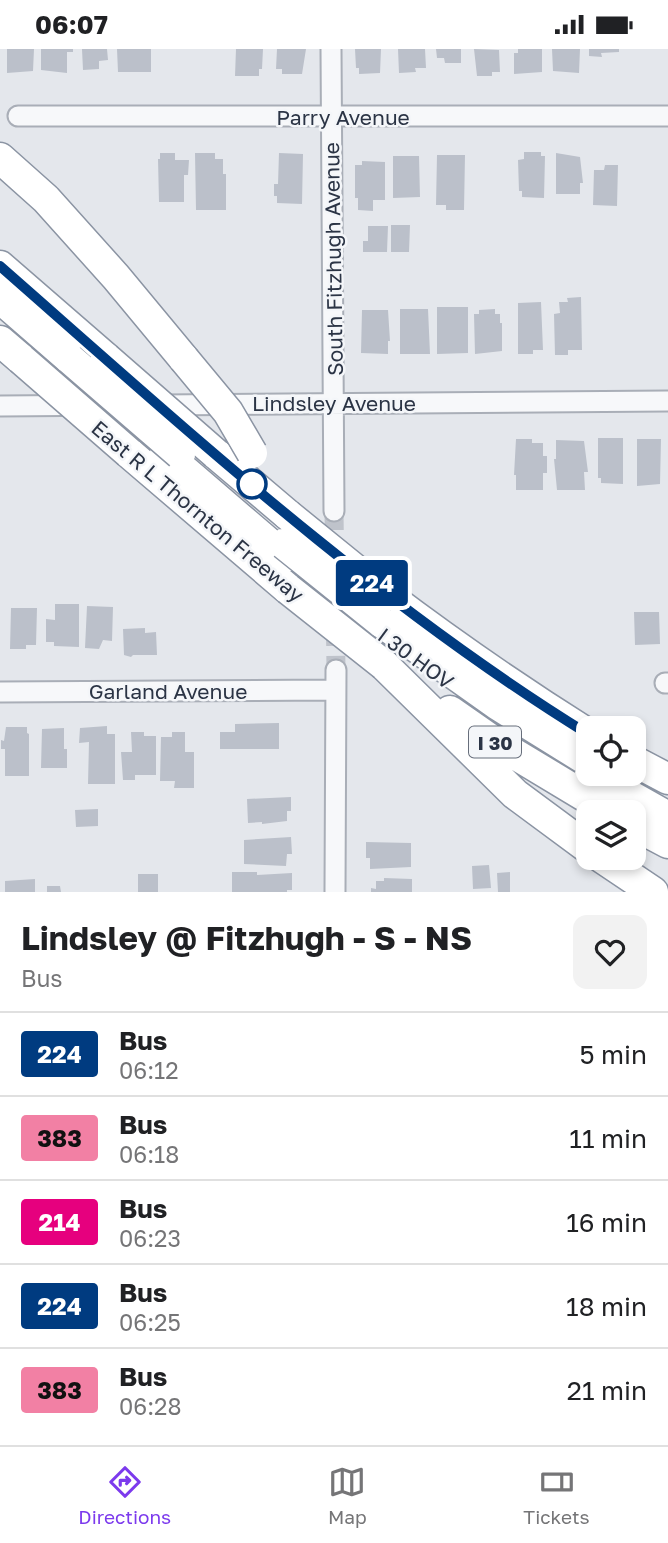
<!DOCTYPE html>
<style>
:root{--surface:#fff;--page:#f2f2f2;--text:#202124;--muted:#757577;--line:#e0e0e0;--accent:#7c3aed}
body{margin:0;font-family:"Golos Text",sans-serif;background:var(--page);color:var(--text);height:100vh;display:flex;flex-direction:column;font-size:26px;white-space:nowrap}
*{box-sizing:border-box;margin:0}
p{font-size:23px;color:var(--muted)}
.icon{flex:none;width:38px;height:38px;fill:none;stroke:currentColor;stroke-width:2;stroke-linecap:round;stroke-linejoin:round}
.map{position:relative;height:843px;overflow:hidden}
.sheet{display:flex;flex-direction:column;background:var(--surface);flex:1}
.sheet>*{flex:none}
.badge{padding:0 14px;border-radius:5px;font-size:24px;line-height:46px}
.buttons{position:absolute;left:576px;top:667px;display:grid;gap:14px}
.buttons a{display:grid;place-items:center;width:70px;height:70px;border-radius:14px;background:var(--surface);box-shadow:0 4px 10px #0003;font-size:35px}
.map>.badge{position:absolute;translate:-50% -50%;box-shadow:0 0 0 4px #fff}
.round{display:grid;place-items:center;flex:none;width:74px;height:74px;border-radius:14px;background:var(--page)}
.summary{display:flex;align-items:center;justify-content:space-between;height:119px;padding:0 21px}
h1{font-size:33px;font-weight:700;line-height:52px}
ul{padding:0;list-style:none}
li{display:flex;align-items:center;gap:21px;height:84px;padding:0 21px;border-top:2px solid var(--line)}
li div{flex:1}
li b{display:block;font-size:26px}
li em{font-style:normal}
li .badge{min-width:77px;font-weight:700;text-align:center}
.status{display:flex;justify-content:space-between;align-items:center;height:49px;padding:0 35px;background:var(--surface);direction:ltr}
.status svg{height:19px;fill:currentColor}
.menu{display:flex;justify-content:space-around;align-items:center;height:98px;border-top:2px solid var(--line);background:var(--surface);font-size:19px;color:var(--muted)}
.menu a{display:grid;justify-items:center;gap:4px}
.menu .active{color:var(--accent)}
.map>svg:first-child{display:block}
.building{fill:#bbc0ca}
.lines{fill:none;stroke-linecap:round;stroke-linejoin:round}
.minor-tunnel{stroke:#bfc3cb;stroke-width:19;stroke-dasharray:19 10;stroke-linecap:butt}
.minor-casing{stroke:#a9aeb7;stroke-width:23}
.highway-casing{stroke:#8b94a3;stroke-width:33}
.minor{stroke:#f7f8fa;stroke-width:19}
.highway{stroke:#fff;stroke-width:30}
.highway-bridge-casing{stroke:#8b94a3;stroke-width:33;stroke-linecap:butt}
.highway-bridge{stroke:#fff;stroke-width:30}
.line-casing{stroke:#fff;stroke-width:16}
.line{stroke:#003b80;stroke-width:10}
.stop-dot{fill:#fff;stroke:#003b80;stroke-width:3.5}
.labels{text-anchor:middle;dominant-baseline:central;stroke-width:5;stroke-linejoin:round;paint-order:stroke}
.shield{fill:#f4f6f9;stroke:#676e7b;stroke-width:2}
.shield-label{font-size:19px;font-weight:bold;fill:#2b3445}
.street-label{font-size:21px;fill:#2b3445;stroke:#f4f6f9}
</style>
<div class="status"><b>06:07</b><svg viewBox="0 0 49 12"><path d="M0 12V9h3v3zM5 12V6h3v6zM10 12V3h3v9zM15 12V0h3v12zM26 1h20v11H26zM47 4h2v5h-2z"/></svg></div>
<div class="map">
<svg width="668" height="843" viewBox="0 0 668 843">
<rect width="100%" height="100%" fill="#e4e7ec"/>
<path class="building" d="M 7,0 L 34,0 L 33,22 L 7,24 Z
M 41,0 L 73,0 L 73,3 L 67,3 L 67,24 L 41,21 Z
M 82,0 L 107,0 L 108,11 L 99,12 L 99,20 L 83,21 Z
M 117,0 L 151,0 L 151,23 L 118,23 Z
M 236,0 L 263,0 L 262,20 L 259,20 L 259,27 L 235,27 Z
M 277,0 L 306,0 L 302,25 L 282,25 L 282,20 L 276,20 Z
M 355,0 L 381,0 L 380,24 L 359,25 L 359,19 L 356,19 Z
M 398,0 L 425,0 L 426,19 L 415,19 L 416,23 L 399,24 Z
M 436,0 L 461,0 L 461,14 L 445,14 L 444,9 L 437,9 Z
M 474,0 L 499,1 L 500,23 L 492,23 L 492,27 L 477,27 Z
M 518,0 L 542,0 L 542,23 L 514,25 L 514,4 L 518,4 Z
M 552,0 L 580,0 L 579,24 L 553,22 Z
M 589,0 L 619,0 L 619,3 L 601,4 L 602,8 L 589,7 Z
M 524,103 L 541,103 L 541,107 L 545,107 L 544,149 L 522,148 L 522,142 L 519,142 L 518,111 L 524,110 Z
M 160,104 L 175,104 L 175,111 L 189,111 L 188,126 L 184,126 L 184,153 L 159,153 L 158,110 L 160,110 Z
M 195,104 L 215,104 L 215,110 L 223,110 L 223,125 L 226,125 L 226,161 L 196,161 Z
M 279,104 L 303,105 L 302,155 L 277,154 L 277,147 L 274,147 L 274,135 L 278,135 Z
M 556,104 L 580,108 L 583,134 L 580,134 L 580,145 L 556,145 Z
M 437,106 L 465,106 L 464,161 L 446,161 L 446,156 L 436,156 Z
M 393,107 L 419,107 L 420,148 L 393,149 Z
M 362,112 L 385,113 L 385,151 L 373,151 L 373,162 L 358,161 L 358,149 L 355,149 L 355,116 L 362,116 Z
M 605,116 L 618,116 L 617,157 L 593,156 L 594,121 L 604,121 Z
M 391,176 L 410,176 L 409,203 L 391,203 Z
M 368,177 L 388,177 L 387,203 L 363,203 L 363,192 L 368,192 Z
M 581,248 L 582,301 L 568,301 L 568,306 L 555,306 L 554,265 L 560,264 L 559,253 L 568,253 L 567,249 Z
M 541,253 L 543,301 L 533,301 L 533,305 L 518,305 L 518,254 Z
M 437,258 L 468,258 L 468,304 L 437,305 Z
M 400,260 L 428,260 L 430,305 L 400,305 Z
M 495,260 L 495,265 L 500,265 L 500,274 L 502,274 L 502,302 L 475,305 L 474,265 L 479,265 L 479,261 Z
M 362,261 L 388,261 L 390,292 L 388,292 L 388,305 L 361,304 Z
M 598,389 L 623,389 L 623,435 L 601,434 L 601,429 L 598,429 Z
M 516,390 L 532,390 L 532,394 L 543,394 L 543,407 L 547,407 L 547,424 L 543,424 L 543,441 L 516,441 L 516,426 L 514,426 Z
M 637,390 L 661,390 L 660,435 L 637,437 Z
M 556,391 L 584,392 L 588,423 L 584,423 L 585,441 L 557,441 L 554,410 L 556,410 Z
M 55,555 L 79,555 L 79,598 L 54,597 L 54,593 L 46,593 L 46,570 L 55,571 Z
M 87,557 L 113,558 L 112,592 L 103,591 L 99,600 L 85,599 Z
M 11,559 L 37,559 L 36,596 L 26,596 L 26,600 L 10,600 Z
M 634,563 L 659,563 L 660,595 L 635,596 Z
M 145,579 L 145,584 L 156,583 L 157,606 L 133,606 L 131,608 L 124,606 L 123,580 Z
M 279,674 L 279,700 L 220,700 L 220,683 L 235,683 L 235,675 Z
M 107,677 L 107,685 L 115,685 L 115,735 L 88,735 L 89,693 L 79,694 L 80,679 Z
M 6,678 L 27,678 L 27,684 L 29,685 L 29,727 L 5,727 L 5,700 L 1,700 L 1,691 L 4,692 Z
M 64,679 L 64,700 L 67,700 L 67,719 L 41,719 L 42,680 Z
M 131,683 L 144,683 L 144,687 L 156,687 L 156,726 L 135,726 L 135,731 L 123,731 L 121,703 L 132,703 Z
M 172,683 L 185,683 L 185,703 L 194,703 L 194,739 L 174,739 L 175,732 L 160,732 L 161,688 L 172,688 Z
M 291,748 L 291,762 L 287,762 L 287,772 L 262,775 L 262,773 L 248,774 L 247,750 Z
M 98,760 L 98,777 L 76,778 L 75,761 Z
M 291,788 L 292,805 L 287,805 L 286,817 L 244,815 L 244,791 Z
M 366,793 L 411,794 L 411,818 L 370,820 L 370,809 L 366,809 Z
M 489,816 L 491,839 L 473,840 L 472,817 Z
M 232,823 L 257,823 L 257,826 L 292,824 L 292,841 L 287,841 L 287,843 L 232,843 Z
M 510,823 L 510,843 L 498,843 L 497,824 Z
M 138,825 L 158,825 L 158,843 L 138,843 Z
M 384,829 L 412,830 L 412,843 L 371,843 L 371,839 L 376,840 L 376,832 L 384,832 Z
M 35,830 L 35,843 L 5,843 L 5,832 Z
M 47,837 L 60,837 L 61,843 L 47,843 Z"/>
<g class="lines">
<path class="minor-tunnel" d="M 334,462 L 336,621"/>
<g class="minor-casing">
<path id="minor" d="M 331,0 L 334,462
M 18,67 L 668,67
M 158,356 L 668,352
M 0,357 L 124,356
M 665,634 L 668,634
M 0,643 L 335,641
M 335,843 L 336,621"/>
</g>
<g class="highway-casing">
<path id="highway" d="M 0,109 L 46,150 L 116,228 L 184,310
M 0,217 L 106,309
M 0,249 L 70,310
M 0,292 L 21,310
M 129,404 L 288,540
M 165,405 L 285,508
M 216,405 L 288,466
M 384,544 C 450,594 518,641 588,685
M 381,573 L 498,656 L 588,712
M 384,616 L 515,745 L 588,799
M 450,662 L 493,692 L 611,763
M 634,712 L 668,730
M 590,724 L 668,768
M 634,776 L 668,794
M 601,808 L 653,843"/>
</g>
<use href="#minor" class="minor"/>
<use href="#highway" class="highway"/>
<g class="highway-bridge-casing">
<path id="highway-bridge" d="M 106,309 L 216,405
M 21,310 L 129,404
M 70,310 L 180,405
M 184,310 L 228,363 L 252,404
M 288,466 L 384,544
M 284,495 L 381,573
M 288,540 L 384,616"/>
</g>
<use href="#highway-bridge" class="highway-bridge"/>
</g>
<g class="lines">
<g class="line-casing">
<path id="line" d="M 0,217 C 188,382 374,553 588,685"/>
</g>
<use href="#line" class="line"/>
</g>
<circle class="stop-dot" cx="252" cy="435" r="14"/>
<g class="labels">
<rect class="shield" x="469" y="677.5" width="52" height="31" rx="5"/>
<g class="shield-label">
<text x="495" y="693">I 30</text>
</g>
<g class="street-label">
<text x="343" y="68">Parry Avenue</text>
<text transform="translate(333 210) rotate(-91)">South Fitzhugh Avenue</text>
<text x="334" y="354">Lindsley Avenue</text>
<text transform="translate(198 462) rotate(40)">East R L Thornton Freeway</text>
<text transform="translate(416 609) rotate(36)">I 30 HOV</text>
<text x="168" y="642">Garland Avenue</text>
</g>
</g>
</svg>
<div class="buttons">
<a><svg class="icon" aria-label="locate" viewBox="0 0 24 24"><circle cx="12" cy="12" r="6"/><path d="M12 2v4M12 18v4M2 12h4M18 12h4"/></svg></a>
<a><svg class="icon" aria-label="layers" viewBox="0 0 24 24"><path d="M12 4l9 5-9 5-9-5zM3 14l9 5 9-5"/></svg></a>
</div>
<b class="badge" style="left:372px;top:534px;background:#003b80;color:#fff">224</b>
</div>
<section class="sheet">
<div class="summary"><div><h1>Lindsley @ Fitzhugh - S - NS</h1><p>Bus</p></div><a class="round"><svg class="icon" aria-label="heart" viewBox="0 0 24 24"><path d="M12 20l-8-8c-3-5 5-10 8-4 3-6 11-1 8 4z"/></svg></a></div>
<ul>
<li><span class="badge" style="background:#003b80;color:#fff">224</span><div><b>Bus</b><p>06:12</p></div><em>5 min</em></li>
<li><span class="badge" style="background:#f280a4;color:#111">383</span><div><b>Bus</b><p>06:18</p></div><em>11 min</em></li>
<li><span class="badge" style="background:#e6007e;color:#fff">214</span><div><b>Bus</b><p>06:23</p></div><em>16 min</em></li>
<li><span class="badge" style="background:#003b80;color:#fff">224</span><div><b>Bus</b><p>06:25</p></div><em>18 min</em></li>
<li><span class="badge" style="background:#f280a4;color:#111">383</span><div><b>Bus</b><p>06:28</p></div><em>21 min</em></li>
</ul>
</section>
<nav class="menu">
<a class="active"><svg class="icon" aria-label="directions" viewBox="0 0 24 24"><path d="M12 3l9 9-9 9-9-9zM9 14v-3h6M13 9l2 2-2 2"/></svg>Directions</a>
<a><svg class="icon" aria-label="map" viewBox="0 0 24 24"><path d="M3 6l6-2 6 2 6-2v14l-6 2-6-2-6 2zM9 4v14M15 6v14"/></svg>Map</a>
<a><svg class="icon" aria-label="tickets" viewBox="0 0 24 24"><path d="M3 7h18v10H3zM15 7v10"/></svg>Tickets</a>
</nav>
